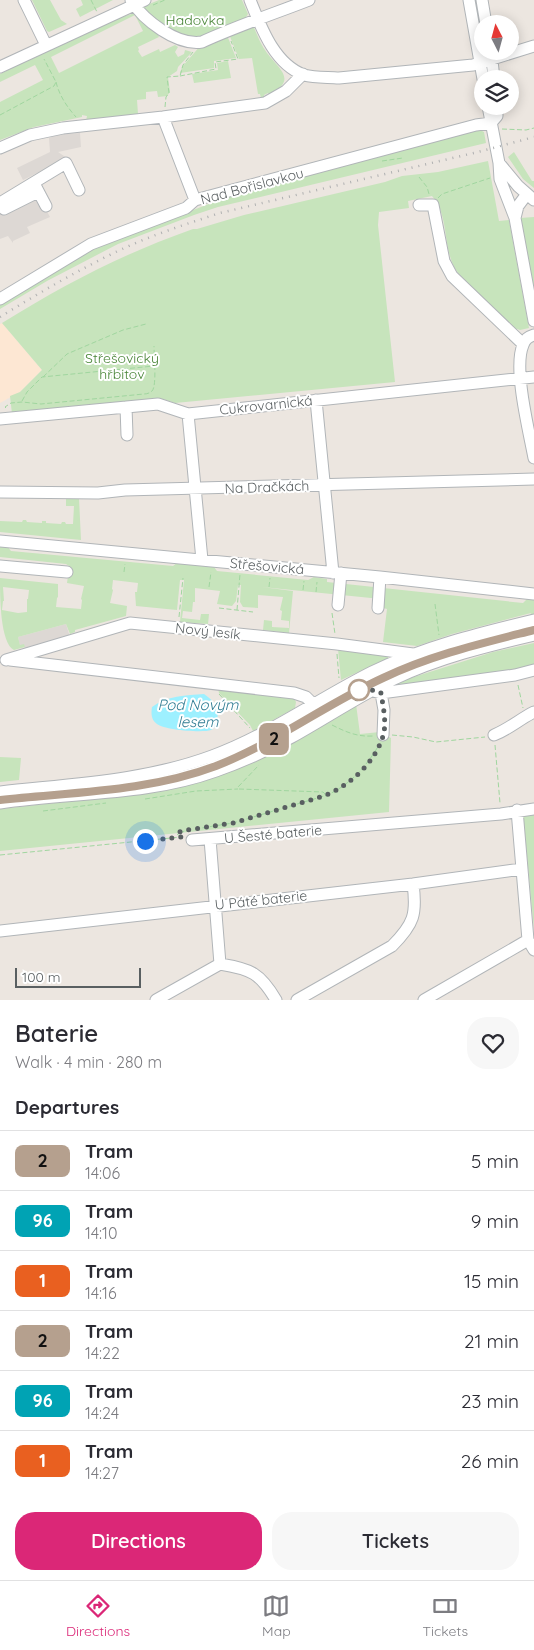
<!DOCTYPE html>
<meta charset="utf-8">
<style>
:root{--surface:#fff;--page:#f7f7f7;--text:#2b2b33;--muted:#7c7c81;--line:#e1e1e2;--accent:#db2777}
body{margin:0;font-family:Quicksand,sans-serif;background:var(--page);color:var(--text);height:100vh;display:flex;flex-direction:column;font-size:19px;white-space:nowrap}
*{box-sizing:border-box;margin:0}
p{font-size:16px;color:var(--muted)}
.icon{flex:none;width:28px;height:28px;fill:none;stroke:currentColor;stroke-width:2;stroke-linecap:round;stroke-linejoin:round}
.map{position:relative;height:1000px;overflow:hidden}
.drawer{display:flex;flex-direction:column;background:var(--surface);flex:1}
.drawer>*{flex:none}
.badge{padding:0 10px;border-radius:8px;font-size:18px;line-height:32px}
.needle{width:32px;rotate:354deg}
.fabs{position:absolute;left:474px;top:15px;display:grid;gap:10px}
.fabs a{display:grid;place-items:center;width:45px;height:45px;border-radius:50%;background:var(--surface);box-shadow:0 2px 12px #0003;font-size:25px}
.scale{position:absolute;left:15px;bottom:12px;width:126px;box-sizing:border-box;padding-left:5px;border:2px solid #595f61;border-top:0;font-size:14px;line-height:18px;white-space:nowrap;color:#595f61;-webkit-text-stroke:4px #fff;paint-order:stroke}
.you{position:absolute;width:25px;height:25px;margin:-12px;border:4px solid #fff;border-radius:50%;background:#1a73e8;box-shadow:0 0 0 8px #1a73e833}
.map>.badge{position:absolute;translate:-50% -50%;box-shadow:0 0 0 2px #fff}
h2{padding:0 15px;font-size:19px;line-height:45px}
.round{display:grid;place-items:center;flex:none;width:52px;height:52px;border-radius:20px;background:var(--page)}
.summary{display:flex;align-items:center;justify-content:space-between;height:85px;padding:0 15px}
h1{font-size:24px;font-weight:600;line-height:38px}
.button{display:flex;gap:10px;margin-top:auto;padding:10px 15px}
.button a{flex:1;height:58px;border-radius:20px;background:var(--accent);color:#fff;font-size:20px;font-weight:600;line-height:58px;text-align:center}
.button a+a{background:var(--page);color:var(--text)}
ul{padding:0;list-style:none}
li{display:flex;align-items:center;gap:15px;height:60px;padding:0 15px;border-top:1px solid var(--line)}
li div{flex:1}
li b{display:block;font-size:19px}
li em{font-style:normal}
li .badge{min-width:55px;font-weight:700;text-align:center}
.tabs{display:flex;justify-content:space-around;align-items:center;height:70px;border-top:1px solid var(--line);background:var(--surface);font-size:14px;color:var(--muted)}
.tabs a{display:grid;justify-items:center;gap:2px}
.tabs .on{color:var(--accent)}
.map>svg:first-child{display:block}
.commercial{fill:#fde7d3}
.industrial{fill:#ddd8d4}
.green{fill:#c7e4bc;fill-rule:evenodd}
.water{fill:#9df0ff}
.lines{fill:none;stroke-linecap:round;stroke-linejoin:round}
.minor-casing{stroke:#b1b5b8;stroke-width:13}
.path{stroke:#a0d69f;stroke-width:1;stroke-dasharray:5 2.5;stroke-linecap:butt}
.minor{stroke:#fff;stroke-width:11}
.tram{stroke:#afb0b1;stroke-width:1}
.rail{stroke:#afb0b1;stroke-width:2.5;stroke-dasharray:1 6;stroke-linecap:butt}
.line-casing{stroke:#fff;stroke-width:11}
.line{stroke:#b5a08e;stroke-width:8}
.walk{stroke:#595f61;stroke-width:5;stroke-dasharray:0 9}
.stop-dot{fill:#fff;stroke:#b5a08e;stroke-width:2.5}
.labels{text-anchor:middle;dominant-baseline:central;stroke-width:4;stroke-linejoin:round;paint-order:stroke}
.park-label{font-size:14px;fill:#478435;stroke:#fff}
.street-label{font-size:14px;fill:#595f61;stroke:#fff}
.water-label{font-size:15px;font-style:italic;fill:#347f95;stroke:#fff}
</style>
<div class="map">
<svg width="534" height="1000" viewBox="0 0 534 1000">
<rect width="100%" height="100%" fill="#ece6e0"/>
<path class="commercial" d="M 2,323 L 42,370 L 20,392 L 0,403 L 0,324 Z"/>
<path class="industrial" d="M 80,133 L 81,147 L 58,152 L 67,158 L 23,180 L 17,168 L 50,152 L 49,138 L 56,135 Z
M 38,195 L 50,217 L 27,227 L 30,233 L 13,241 L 13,243 L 8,236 L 0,239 L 0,212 Z
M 66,624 L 70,637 L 25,650 L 24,645 L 20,646 L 18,637 Z"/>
<path class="green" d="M 32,0 L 50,0 L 61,20 L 67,24 L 49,32 L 47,31 Z
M 81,0 L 113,0 L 80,17 L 76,9 L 83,5 Z
M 159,0 L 242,0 L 248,14 L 246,17 L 247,20 L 196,40 L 171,33 L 142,7 Z
M 138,12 L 153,26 L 159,37 L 138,47 L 139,50 L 138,51 L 142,57 L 159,49 L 160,52 L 175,45 L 178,47 L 175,52 L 178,57 L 184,54 L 185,50 L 192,52 L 178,67 L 177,71 L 168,77 L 170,92 L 167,96 L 158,97 L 157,91 L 146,92 L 146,99 L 137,100 L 138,114 L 86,121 L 87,116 L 82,115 L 82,117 L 34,127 L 0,140 L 0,102 L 43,80 L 35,65 L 0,82 L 0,74 L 100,24 ZM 135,15 L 143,31 L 59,73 L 51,57 Z
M 253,25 C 257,35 261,45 267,53 C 281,71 297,80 269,95 L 268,93 L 264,95 L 264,97 L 261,98 L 260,94 L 258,94 L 252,58 L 239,59 L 229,34 Z
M 227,35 L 236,58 L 214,61 L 214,68 L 180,73 L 182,67 L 201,45 Z
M 228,61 L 231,78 L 194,83 L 192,74 L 218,70 L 217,63 Z
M 478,129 L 484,132 L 486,143 L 218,207 L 194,215 L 118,244 L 47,281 L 0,309 L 0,303 L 93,248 L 230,196 Z
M 514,152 L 532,181 L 534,181 L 534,188 L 523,179 L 508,157 Z
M 488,161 L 499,221 L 509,220 L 529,328 L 520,330 L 511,327 L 458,273 C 441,250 451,218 432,196 L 408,201 L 409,208 L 379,212 L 378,225 L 395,382 L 175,403 L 163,399 L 12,414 L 10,396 L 20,392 L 42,370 L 2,323 C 65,284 122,254 193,229 L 197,229 L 244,215 L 385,182 L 402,176 L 438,172 Z
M 534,217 L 534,291 L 520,218 Z
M 66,498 L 79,498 L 81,540 L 0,532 L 0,521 L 22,522 L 23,520 L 26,520 L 27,522 L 42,523 L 42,521 L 46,521 L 46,523 L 61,524 L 62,522 L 65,522 L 66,524 L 73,524 L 74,506 L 66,506 Z
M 4,546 L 7,546 L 11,551 L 173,566 L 177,563 L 214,567 L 217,571 L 308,580 L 314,577 L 327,579 L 327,582 L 523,603 L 527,599 L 534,600 L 534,615 L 529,617 L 531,613 L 452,634 L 417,646 L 383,642 L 387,609 L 380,607 L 381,599 L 262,587 L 293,591 L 289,633 L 263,630 L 264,620 L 272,621 L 272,627 L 289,628 L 289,621 L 281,620 L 282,611 L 280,610 L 283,597 L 258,595 L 258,608 L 243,607 L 240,602 L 241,585 L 238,585 L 236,601 L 232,606 L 217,604 L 220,591 L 195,588 L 195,602 L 193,602 L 192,612 L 183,611 L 182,618 L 200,620 L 201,614 L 209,614 L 208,624 L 180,622 L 184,580 L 180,580 L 177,610 L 136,606 L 135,592 L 137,592 L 138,583 L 113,580 L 112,589 L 113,590 L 110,603 L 127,606 L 126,616 L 75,630 L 75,632 L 70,634 L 66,624 L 18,637 L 20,645 L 24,644 L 25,647 L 14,650 C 0,643 0,596 0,578 L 58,584 L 58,597 L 57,598 L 56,607 L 81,609 L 82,600 L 81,599 L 84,586 L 67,583 L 69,568 L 72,568 L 66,564 L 0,557 L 0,547 ZM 3,587 L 29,590 L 28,599 L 27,599 L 27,612 L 18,613 L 2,610 L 3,601 L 4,601 Z
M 534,643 L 534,666 L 511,671 L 394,687 L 398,682 L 493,652 Z
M 338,649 L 388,654 L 388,658 L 341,680 Z
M 218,688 L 293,696 L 296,702 L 295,708 L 253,731 L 250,725 L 219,693 Z
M 356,704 L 360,734 L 380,732 L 391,738 L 389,812 L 0,851 L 0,809 L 145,793 L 217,774 Z
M 0,757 L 21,758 L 19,780 L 0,782 Z
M 523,814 L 534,814 L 534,929 Z"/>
<path class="water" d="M 204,694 C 207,696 211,699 213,702 C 219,709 220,725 211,730 C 203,733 164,730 157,724 C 151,720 151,713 152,707 C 167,696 186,695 204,694 Z"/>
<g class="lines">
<g class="minor-casing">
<path id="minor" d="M 24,0 L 46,45
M 131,0 C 143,20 177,46 202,42 C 237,26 273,14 309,0
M 250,0 C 261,27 274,64 304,75 C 315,78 328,77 339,78 L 473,65 L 534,46
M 469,0 L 483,79
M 482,0 L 486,24
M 491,51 L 494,79
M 0,67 L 145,0
M 488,106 L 499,163 L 500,179 L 515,218 L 534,321
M 163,117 L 195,200
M 491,123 L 497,116 L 497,106
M 0,148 L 30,135 L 63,128 L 163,117 L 265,103 L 286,91 L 303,74
M 499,163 L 518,186 L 534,200
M 36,187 L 46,206
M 0,203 L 66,163 L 79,190
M 419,205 L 433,205 L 444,261 L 452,276 L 523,344
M 4,209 L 38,192
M 515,218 L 518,206 L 527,194
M 0,299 L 91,244 L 186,208 L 195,200 L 476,125 L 491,123
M 534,335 C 528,337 525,339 523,345 C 513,368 529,431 534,458
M 316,400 L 333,573
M 126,407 L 127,435
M 188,414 L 202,560
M 0,419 L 158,404 L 188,414 L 534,377
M 0,492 L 98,493 L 125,490 L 534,479
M 0,541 L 380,577 L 534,594
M 0,566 L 67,572
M 338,605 L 341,573
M 378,608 L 380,577
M 6,660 L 130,623 L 337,644 L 413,654
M 10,660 L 294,693 L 306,697 L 313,704
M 373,691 L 381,693 L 515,675 L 534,670
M 381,693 L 384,710 L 383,735
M 494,735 C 509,729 520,719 534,712
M 0,792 C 71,784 145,781 212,756 C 269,735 318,699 372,672 C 423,647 480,633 534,620
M 0,803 C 72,792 147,796 216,771 C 242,762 268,750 292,737 C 326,718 359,696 394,679 C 438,658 487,646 534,635
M 517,810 L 528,940 L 534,950
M 210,839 L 220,964
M 192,840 L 501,814 L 534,809
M 0,931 L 413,884 L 522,869
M 220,964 C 251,969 260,973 276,1000
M 156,1000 L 220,964
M 297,1000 L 392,946 C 414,924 417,914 413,884
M 424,1000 L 528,940"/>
</g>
<path class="path" d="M 91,0 L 97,12
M 153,5 L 165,0
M 180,76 L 216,69 L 215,62 L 238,59 L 231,41
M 56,82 C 59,95 67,107 76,117
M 165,107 L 166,97 L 169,93 L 167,77 L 180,76 L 183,65 L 193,52
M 0,115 L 54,86 L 56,82 L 44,59
M 502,129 L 526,130 L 534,128
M 382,161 L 403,158
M 419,177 L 427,187 L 429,194
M 438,198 L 442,194 L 490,178
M 43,377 L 67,354 L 123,330 L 146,324
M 22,401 L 27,392 L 42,377 L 154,366
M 6,408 L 5,407 L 11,403 L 22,402 L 41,404 L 144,394 C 147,394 150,393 152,391 C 157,386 154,355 154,346
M 124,572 L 125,564
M 209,587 L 211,572
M 269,587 L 270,578
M 303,590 L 304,581
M 316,592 L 317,582
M 435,604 L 439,635
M 219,608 L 253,612
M 237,610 L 240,574
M 332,613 L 335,634
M 179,617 L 183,578
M 337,654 L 339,678
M 518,685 L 523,708
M 219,694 L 250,728
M 332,725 C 346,732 357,737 373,736
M 392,735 L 413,737 L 436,742 L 485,737
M 495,745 L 500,803
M 325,796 C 349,786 366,767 379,745
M 145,799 L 196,791 L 238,789
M 43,811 L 106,803
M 195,829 L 233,823 L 314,799 L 324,796 L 325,794 L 323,792 L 239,789 L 238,787 L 259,765
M 181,837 L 177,834 L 188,830
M 0,855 L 181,837"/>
<use href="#minor" class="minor"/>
<path class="tram" d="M 0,800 C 72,792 147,791 216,766 C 275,743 326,704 383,678 C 431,655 483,643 534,630"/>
<path class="rail" d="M 0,317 C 39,293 78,270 120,250 C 152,235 186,224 220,213 L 478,152 L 534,137"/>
</g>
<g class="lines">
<g class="line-casing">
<path id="line" d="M 0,800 C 72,792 147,792 216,766 C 275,743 326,704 383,678 C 431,655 483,643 534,630"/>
</g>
<use href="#line" class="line"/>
<path class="walk" d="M 145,841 L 181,837 L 177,834 L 181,831 L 233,823 L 324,796 C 349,786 375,763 383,736 C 387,723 383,706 381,693 L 373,690 L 357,699 L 359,690"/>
</g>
<circle class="stop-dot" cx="359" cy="690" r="10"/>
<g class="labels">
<g class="park-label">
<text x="195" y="20">Hadovka</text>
<text x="122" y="358">Střešovický<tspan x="122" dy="16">hřbitov</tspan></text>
</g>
<g class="street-label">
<text transform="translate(252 186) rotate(-15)">Nad Bořislavkou</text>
<text transform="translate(266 405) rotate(-6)">Cukrovarnická</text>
<text transform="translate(267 487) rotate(-2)">Na Dračkách</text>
<text transform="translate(267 566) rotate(5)">Střešovická</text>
<text transform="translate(208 631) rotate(6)">Nový lesík</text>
<text transform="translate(273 834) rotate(-5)">U Šesté baterie</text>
<text transform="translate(261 900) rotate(-6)">U Páté baterie</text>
</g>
<g class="water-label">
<text x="198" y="704">Pod Novým<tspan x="198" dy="17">lesem</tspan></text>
</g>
</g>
</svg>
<div class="fabs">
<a><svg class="needle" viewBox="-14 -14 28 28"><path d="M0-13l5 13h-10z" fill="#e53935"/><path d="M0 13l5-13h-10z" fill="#7c7c81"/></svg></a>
<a><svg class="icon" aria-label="layers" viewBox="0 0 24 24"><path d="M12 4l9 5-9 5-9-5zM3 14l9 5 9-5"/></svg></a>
</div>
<div class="scale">100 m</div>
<div class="you" style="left:145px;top:841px"></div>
<b class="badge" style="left:274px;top:739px;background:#b5a08e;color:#111">2</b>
</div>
<section class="drawer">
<div class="summary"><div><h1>Baterie</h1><p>Walk · 4 min · 280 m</p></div><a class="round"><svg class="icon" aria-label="heart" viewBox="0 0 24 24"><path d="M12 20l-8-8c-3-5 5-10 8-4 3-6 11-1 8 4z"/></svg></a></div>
<h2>Departures</h2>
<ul>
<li><span class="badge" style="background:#b5a08e;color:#111">2</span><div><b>Tram</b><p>14:06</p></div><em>5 min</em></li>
<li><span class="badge" style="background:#00a3b4;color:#fff">96</span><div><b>Tram</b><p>14:10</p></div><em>9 min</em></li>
<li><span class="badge" style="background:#e96020;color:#fff">1</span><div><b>Tram</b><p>14:16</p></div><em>15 min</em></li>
<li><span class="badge" style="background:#b5a08e;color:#111">2</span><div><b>Tram</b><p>14:22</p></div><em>21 min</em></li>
<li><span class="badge" style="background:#00a3b4;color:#fff">96</span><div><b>Tram</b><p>14:24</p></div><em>23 min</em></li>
<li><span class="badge" style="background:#e96020;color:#fff">1</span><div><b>Tram</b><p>14:27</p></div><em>26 min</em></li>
</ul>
<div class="button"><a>Directions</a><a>Tickets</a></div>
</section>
<nav class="tabs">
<a class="on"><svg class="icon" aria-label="directions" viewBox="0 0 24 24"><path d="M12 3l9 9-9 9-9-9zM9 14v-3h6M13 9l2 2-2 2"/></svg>Directions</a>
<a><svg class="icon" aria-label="map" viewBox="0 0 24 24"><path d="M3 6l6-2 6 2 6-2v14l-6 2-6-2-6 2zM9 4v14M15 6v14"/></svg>Map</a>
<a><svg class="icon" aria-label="tickets" viewBox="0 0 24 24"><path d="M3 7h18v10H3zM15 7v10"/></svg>Tickets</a>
</nav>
